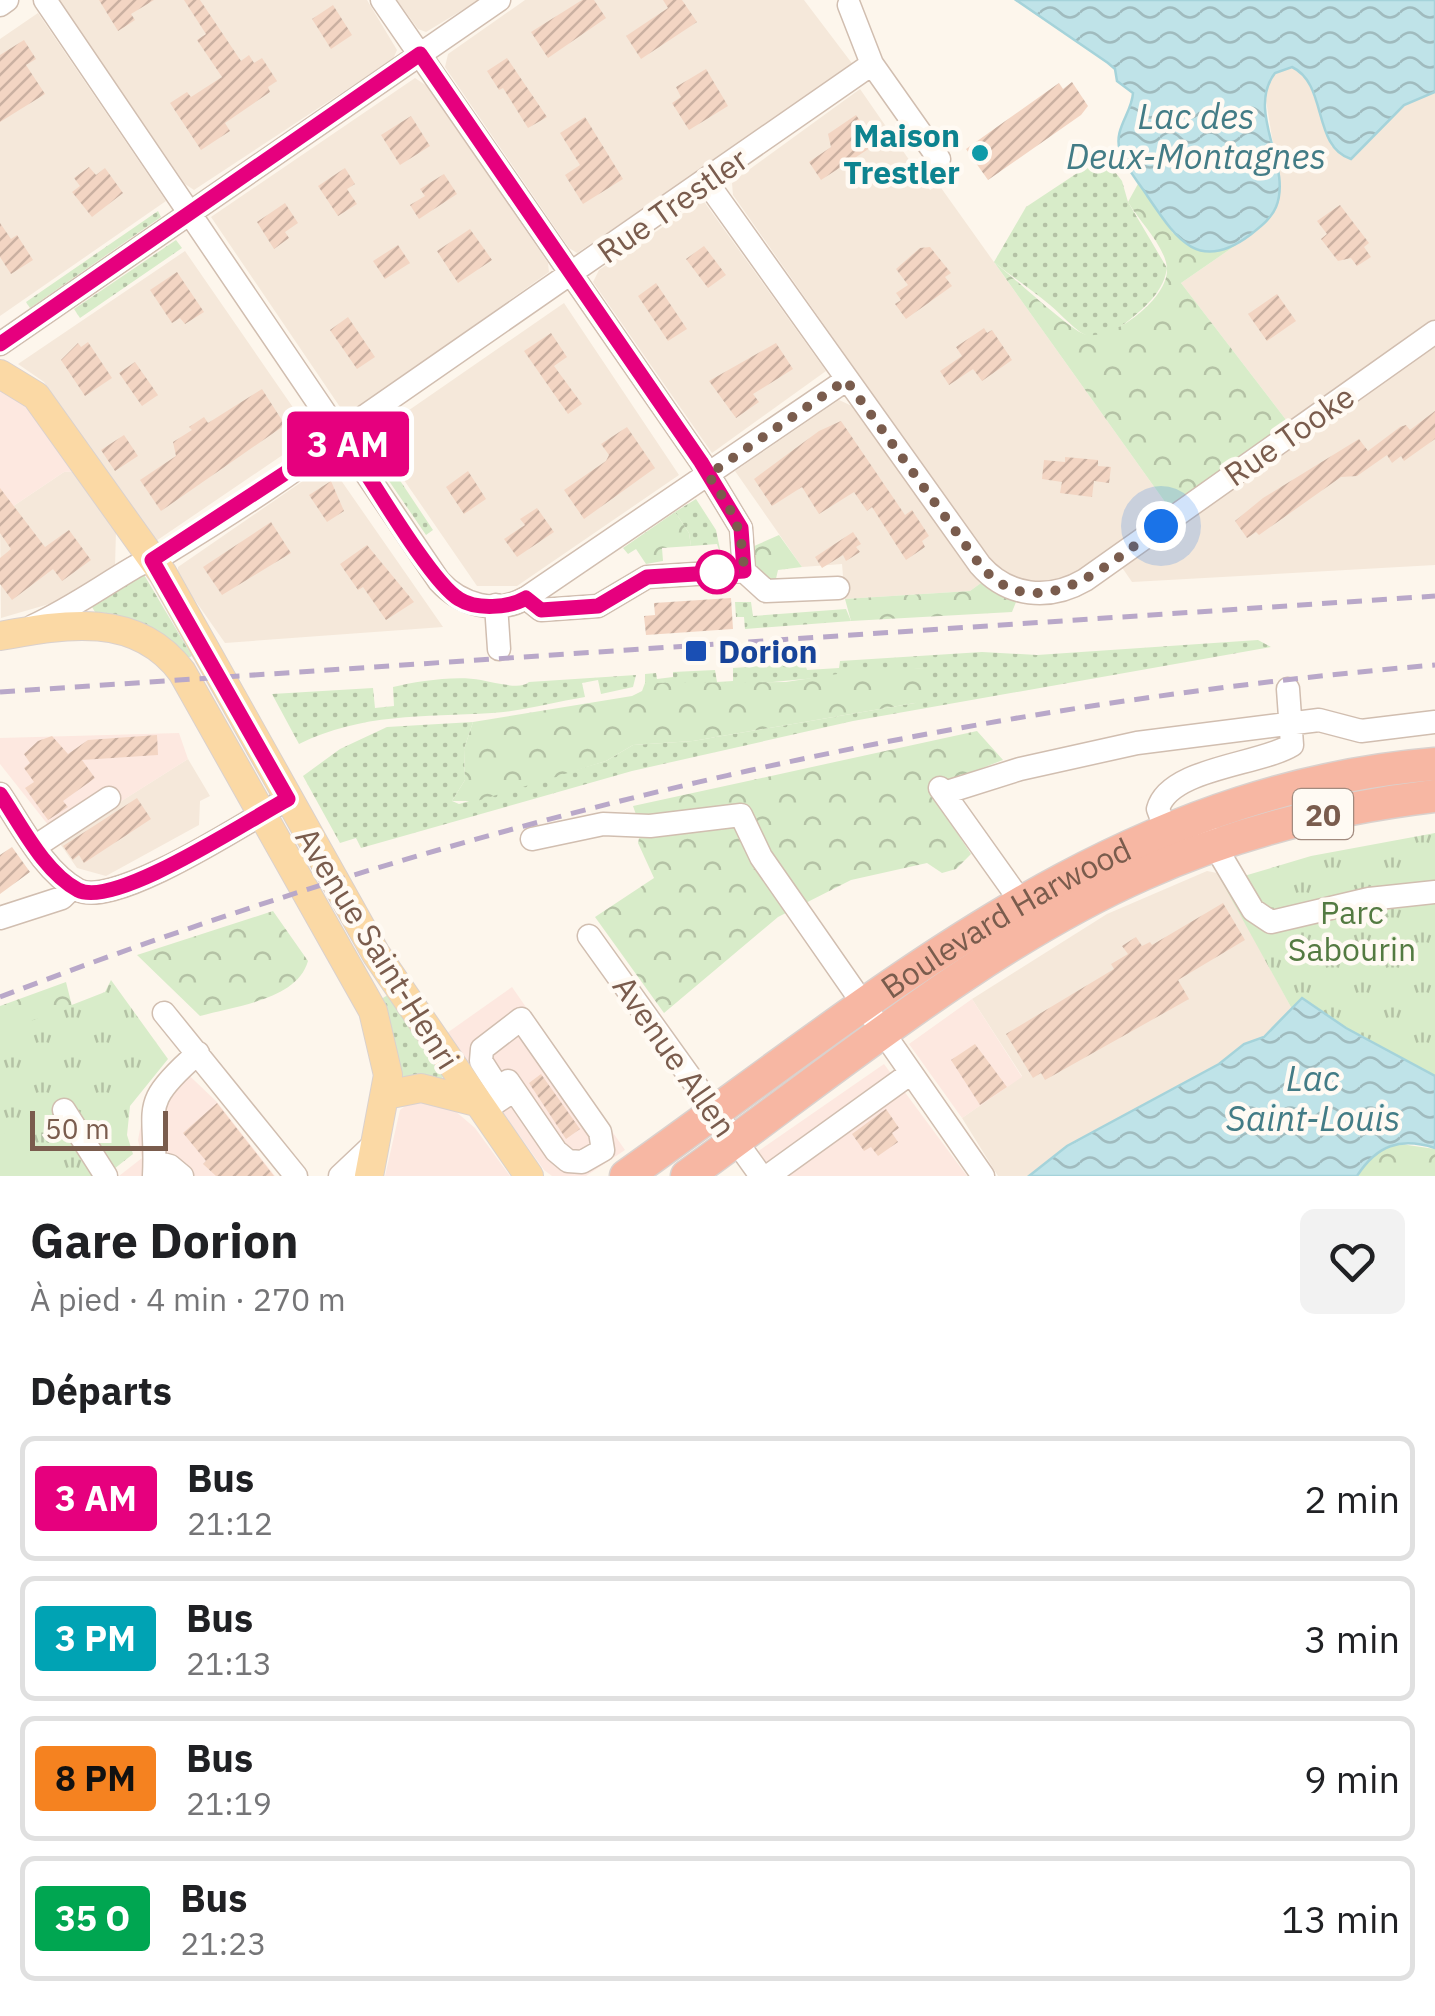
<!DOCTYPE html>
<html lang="fr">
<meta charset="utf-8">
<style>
:root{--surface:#fff;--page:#f2f2f2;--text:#202124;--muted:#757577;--line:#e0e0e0}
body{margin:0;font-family:"IBM Plex Sans",sans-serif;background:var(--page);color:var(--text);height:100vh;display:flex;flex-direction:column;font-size:38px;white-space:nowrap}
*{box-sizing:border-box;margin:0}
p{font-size:32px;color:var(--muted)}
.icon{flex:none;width:55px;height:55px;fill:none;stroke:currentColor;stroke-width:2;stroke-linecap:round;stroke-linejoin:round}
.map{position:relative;height:1176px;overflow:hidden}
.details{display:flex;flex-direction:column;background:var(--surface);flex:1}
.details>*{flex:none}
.badge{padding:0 20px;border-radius:8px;font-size:35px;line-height:65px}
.scale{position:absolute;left:30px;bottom:25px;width:138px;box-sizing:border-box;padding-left:10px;border:5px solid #7a5c4d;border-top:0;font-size:28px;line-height:35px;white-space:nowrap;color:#7a5c4d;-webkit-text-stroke:8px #fffaf3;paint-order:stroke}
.you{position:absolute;width:50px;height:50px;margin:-25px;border:8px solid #fff;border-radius:50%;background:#1a73e8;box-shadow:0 0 0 15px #1a73e833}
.map>.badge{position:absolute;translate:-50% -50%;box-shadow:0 0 0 5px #fff}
h2{padding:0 30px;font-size:38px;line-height:90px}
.round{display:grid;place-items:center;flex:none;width:105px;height:105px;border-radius:15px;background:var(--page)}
.overview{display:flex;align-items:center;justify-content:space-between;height:170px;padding:0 30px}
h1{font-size:48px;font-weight:700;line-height:75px}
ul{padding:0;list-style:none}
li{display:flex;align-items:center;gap:30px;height:125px;margin:0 20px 15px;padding:0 10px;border:5px solid var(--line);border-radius:15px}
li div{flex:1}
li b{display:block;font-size:38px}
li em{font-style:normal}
li .badge{min-width:110px;font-weight:700;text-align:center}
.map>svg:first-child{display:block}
.residential{fill:#f5e8da}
.commercial{fill:#fde8e0}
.grass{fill:url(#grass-dots)}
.forest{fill:url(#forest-crowns)}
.park{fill:url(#park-tufts)}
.garden{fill:#d8ecc9}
.water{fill:url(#water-waves);stroke:#a5d3da;stroke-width:2.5}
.building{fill:url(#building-hatch)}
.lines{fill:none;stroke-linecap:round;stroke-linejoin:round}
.minor-casing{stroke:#d1beb0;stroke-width:25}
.major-casing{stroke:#dad1cd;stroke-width:30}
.highway-casing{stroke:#dad1cd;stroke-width:35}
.minor{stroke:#fff;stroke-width:22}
.major{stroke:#fbd9a5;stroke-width:28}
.highway{stroke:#f7b7a3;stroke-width:32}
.rail{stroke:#b9a8c9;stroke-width:5;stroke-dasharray:15 10;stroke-linecap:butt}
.line-casing{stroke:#fff;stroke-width:22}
.line{stroke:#e6007e;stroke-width:15}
.walk{stroke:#7a5c4d;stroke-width:10;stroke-dasharray:0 18}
.culture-dot{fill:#0f9aa8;stroke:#fffaf3;stroke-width:4}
.stop-dot{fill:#fff;stroke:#e6007e;stroke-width:5}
.transit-dot{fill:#1a4fb4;stroke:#fffaf3;stroke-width:4}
.labels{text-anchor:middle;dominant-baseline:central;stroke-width:9;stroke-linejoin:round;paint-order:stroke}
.shield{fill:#fffaf3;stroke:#a28b7f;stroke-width:2.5}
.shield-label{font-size:30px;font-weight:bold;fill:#7a5c4d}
.culture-label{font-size:32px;font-weight:bold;fill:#0d838f;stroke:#fffaf3;text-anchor:end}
.street-label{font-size:32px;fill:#7a5c4d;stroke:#fffaf3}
.transit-label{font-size:32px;font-weight:bold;fill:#164399;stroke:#fffaf3;text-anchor:start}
.park-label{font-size:32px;fill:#537a41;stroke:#fffaf3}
.water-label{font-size:35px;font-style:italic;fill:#437c86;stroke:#fffaf3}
</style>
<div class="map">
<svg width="1435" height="1176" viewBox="0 0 1435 1176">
<defs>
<pattern id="grass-dots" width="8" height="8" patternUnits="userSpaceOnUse" patternTransform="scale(2.5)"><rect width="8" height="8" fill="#d8ecc9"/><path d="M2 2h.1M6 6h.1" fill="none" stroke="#b4c2a5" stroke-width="1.8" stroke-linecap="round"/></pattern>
<pattern id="forest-crowns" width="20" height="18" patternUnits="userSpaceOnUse" patternTransform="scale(2.5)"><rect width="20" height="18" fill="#d8ecc9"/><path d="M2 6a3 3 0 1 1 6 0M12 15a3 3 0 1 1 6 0" fill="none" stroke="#b4c2a5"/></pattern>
<pattern id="park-tufts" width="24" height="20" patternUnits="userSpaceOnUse" patternTransform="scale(2.5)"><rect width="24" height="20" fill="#d8ecc9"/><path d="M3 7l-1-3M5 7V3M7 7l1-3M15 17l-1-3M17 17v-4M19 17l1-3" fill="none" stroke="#b4c2a5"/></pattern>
<pattern id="water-waves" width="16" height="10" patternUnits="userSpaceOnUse" patternTransform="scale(2.5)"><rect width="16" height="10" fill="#bfe3e8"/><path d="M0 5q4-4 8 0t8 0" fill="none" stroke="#a0bbbe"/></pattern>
<pattern id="building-hatch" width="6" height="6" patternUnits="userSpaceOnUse" patternTransform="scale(2.5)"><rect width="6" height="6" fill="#f3d5c3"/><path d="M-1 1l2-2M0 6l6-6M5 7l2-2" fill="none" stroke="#cab0a1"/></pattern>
</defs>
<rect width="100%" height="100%" fill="#fdf6ec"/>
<path class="residential" d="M 59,0 L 367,0 L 397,50 L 393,59 L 194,190 L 185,184 Z
M 397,0 L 479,0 L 426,32 L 418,29 Z
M 525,0 L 804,0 L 854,66 L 577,253 L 569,248 L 445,67 L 448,54 Z
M 38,13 L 166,201 L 0,316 L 0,39 Z
M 1292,67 L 1307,78 L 1332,147 L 1370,141 L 1404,105 L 1435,92 L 1435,322 L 1290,425 L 1181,283 L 1239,243 L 1278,175 L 1265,94 L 1275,73 Z
M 415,78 L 427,86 L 548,263 L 549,272 L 358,408 L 342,410 L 211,217 Z
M 860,89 L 930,190 L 939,185 L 1170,509 L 1067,580 L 1035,583 L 1004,574 L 987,557 L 733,195 L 732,183 L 739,177 Z
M 703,200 L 826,371 L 712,453 L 593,282 L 599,270 Z
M 185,251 L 312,435 L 156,541 L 44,382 L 18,364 Z
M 564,303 L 679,475 L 517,586 L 477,586 L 373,435 Z
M 1435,341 L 1435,565 L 1132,582 L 1121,566 Z
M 839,400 L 852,406 L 981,583 L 970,591 L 845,599 L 842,564 L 802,567 L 735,471 Z
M 329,463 L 443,627 L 225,643 L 178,576 L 178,567 Z
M 75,471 L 116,531 L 115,566 L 56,602 L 1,618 L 0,515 L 64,472 Z
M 188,759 L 210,796 L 200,801 L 199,825 L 106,876 L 77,868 L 58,841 Z
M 1207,871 L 1217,873 L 1223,881 L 1292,1009 L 1264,1037 L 1244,1044 L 1219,1064 L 1067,1146 L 1029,1176 L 998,1176 L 962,1118 L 1022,1076 L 972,999 L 1107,914 Z"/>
<path class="commercial" d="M 0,388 L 30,409 L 75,471 L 64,472 L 0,515 Z
M 179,733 L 188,759 L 60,840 L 0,764 L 0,738 Z
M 512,987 L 625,1150 L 586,1176 L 552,1176 L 544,1170 L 447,1033 Z
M 972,999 L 1022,1077 L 962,1118 L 909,1044 Z
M 174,1061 L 217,1102 L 275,1176 L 119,1176 L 142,1158 L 138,1140 L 146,1098 Z
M 884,1064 L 967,1176 L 774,1176 L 757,1152 Z
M 413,1100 L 454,1110 L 475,1128 L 510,1176 L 385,1176 L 400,1110 Z"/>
<path class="grass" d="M 1103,156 L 1122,181 L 1128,202 L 1167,268 C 1164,289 1149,304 1133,317 C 1089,353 1084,335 1050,305 C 1032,290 1012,277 994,262 L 1026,207 Z
M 158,211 L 161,217 L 30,308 L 26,302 Z
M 176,240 L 182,248 L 80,318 L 74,309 Z
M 371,437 L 433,530 L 426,535 L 363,443 Z
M 696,499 L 716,530 L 722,559 L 717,544 L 691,546 L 689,533 L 675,512 Z
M 143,573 L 192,656 L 186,659 C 160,634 132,613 95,612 L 92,607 Z
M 735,602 L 751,602 L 753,616 L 846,609 L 851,621 L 745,629 L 744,617 L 736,617 Z
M 1258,640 L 1271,647 L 853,721 L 632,771 L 361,848 L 356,838 L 340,843 L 303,776 L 340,749 L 387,727 L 473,722 L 464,749 L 465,780 L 452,801 L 459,804 L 606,761 L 633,745 L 693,741 L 915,703 L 924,668 L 762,683 L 645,683 L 645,674 L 656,673 L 657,679 L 673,677 L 673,672 L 715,670 L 717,682 L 733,681 L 733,668 L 805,663 L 807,670 L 839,668 L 840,661 L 982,652 L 1037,655 Z
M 636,675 L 633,687 L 601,694 L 598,680 L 582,683 L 585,697 C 554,702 523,711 492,713 C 423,717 362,713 299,744 L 272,694 L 373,688 L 375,708 L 394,706 L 393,687 C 417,681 457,675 481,680 C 497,683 521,690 529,682 Z
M 388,995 L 443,1077 L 439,1082 L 401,1080 L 392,1028 L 381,999 Z"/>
<path class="forest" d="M 1139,182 L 1173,233 L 1221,250 L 1239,243 L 1181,283 L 1290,425 L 1170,509 L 994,262 C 1012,276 1070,330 1084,334 C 1111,343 1169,298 1167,269 C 1166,247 1139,221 1128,202 Z
M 675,512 L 689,533 L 691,546 L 662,548 L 663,561 L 646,564 L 636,549 L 628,554 L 623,548 Z
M 779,535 L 802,567 L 778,570 L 775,583 L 756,573 L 752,547 Z
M 981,583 L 1016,602 L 1012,612 L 851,621 L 845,599 L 970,591 Z
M 925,668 L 931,690 L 915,703 L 693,741 L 633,745 L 606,761 L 571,772 L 477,801 L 452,801 L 465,780 L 464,749 L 473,722 L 632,696 L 642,691 L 645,683 L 786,682 L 863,670 Z
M 977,731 L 1003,760 L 928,789 L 971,854 L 956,869 L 942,873 L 927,863 L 851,880 L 778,917 L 664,1013 L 595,917 L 654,878 L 638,843 L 641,829 L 633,806 Z
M 273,911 L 308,961 C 297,1000 235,1006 200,1016 L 137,955 Z
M 66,982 L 79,1034 L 0,1136 L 0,1006 Z
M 1394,1143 L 1435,1149 L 1435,1176 L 1357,1176 L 1375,1152 Z"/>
<path class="park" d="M 1435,833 L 1435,1076 L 1346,1028 L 1302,998 L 1292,1009 L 1217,873 L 1244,876 L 1311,856 Z
M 111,980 L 168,1059 L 130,1106 L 127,1135 L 133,1154 L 105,1176 L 0,1176 L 0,1033 L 105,992 Z"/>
<path class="garden" d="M 22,1121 L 59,1176 L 0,1176 L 0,1136 Z"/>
<path class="water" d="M 1016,0 L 1435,0 L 1435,92 L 1404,105 L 1351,159 C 1312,147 1328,84 1292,67 L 1275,73 C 1245,112 1293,166 1276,207 C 1271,219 1260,227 1250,235 C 1198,274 1176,238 1148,197 C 1139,182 1125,168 1120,151 C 1113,129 1132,113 1133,93 L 1117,81 L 1115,69 L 1108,63 Z
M 1302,998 L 1346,1028 L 1435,1076 L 1435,1148 C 1400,1137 1377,1145 1357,1176 L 1029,1176 L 1067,1146 L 1219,1064 L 1244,1044 L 1264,1037 Z"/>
<path class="building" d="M 99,0 L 154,0 L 131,14 L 135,20 L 118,31 Z
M 184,0 L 200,0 L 241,61 L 249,55 L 254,63 L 262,58 L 277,81 L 268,87 L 270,92 L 225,123 L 230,131 L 201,150 L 170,103 L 187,92 L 191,97 L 222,77 L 197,40 L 206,34 Z
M 582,0 L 594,0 L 606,18 L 548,58 L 531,32 Z
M 663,0 L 682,0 L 697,22 L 641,59 L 626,36 L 668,8 Z
M 333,5 L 352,35 L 331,49 L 312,19 Z
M 24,40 L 36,59 L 26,65 L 45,94 L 0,122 L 0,55 Z
M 507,58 L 547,117 L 528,128 L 503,88 L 499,90 L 487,71 Z
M 706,69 L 728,106 L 689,130 L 672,103 L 681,97 L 676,87 Z
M 1072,82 L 1088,106 L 1081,115 L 988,180 L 966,149 L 1059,83 L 1063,89 Z
M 856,115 L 876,144 L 821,180 L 809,162 L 831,147 L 828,134 Z
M 411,116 L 430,146 L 400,165 L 381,135 Z
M 585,117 L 623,179 L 583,204 L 565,175 L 580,165 L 560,133 Z
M 89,167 L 96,175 L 105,168 L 123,193 L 92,217 L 72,192 L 80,186 L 74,178 Z
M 345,168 L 355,184 L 347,189 L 357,204 L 338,216 L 318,186 Z
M 444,174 L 457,194 L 419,219 L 410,205 L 425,196 L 420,189 Z
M 285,203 L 298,223 L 285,232 L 289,238 L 274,249 L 257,222 Z
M 1340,205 L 1369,243 L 1364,247 L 1371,257 L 1357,266 L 1351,258 L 1338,261 L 1321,239 L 1327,234 L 1317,221 Z
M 0,223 L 11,239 L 17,235 L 33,260 L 11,274 L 0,257 Z
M 470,229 L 492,260 L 458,283 L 437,251 Z
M 398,245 L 410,263 L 385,279 L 373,261 Z
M 704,246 L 726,275 L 708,288 L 686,259 Z
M 930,247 L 951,273 L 945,277 L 952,286 L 906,319 L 895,304 L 901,300 L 896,293 L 908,285 L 896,269 L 920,248 Z
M 177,272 L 204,312 L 185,324 L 180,318 L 172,323 L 150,290 Z
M 656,283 L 687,329 L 668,341 L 638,296 Z
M 1277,294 L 1296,321 L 1267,341 L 1248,314 Z
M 348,317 L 375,357 L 357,369 L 330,330 Z
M 984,328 L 987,333 L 992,330 L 1012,360 L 982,381 L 973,369 L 949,385 L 940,371 L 962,356 L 956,347 Z
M 551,333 L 567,357 L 554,366 L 582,404 L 568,414 L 524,351 Z
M 88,342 L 112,378 L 85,396 L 61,360 L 78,343 L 81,347 Z
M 776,343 L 793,369 L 753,394 L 759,402 L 736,418 L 709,381 Z
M 135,362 L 158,395 L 142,406 L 119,373 Z
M 262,389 L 285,425 L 161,511 L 140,480 L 176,456 L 173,442 L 192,430 L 189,427 L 204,417 L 208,423 Z
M 1435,411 L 1435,439 L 1404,461 L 1401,456 L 1392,463 L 1387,455 L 1357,476 L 1341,477 L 1259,535 L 1256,532 L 1247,538 L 1235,521 L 1263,498 L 1359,439 L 1368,451 L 1400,427 L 1406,425 L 1410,430 Z
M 841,421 L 905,515 L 912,510 L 929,536 L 922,541 L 925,547 L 906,560 L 872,507 L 867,511 L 854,492 L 819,514 L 802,487 L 772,506 L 754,479 L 819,431 Z
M 627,427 L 655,468 L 584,519 L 564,490 L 606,461 L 609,455 L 601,444 Z
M 124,435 L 138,456 L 115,471 L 101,450 Z
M 1065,457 L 1098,460 L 1098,466 L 1111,467 L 1109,483 L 1094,481 L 1092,497 L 1060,493 L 1062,482 L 1042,479 L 1044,460 L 1065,462 Z
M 468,471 L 486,499 L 464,514 L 446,487 Z
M 331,481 L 344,511 L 327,522 L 309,495 Z
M 0,488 L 45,547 L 69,530 L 91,560 L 62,581 L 53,569 L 12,600 L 0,584 L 0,558 L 11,549 L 0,533 Z
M 537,508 L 554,532 L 517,557 L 504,539 L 525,525 L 520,519 Z
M 271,522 L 291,553 L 222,595 L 203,567 Z
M 853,532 L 861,544 L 856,547 L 860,552 L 846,561 L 843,555 L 822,568 L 815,557 Z
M 367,545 L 414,602 L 386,620 L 363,587 L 358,590 L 340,564 Z
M 731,598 L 733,629 L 646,635 L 644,616 L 655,615 L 654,603 Z
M 157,735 L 158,755 L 82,760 L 95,778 L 63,801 L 68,807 L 48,820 L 25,788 L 34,782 L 24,768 L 30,763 L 24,754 L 38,741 L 52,736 L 68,754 L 88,740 Z
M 137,798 L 151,819 L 84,863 L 79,855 L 73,860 L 63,846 Z
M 12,847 L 30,872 L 0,894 L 0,855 Z
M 1223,903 L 1245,940 L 1178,980 L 1189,999 L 1045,1080 L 1041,1073 L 1033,1078 L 1006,1034 L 1114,969 L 1111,964 L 1128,954 L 1122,946 L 1136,937 L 1142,946 L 1150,942 L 1152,945 Z
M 975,1044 L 1007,1087 L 980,1105 L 951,1060 Z
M 541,1074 L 580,1129 L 566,1139 L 529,1083 Z
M 217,1103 L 260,1158 L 274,1176 L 216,1176 L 203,1164 L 206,1161 L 183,1133 Z
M 886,1109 L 899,1128 L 892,1133 L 898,1142 L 878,1156 L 871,1147 L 864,1151 L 852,1134 Z"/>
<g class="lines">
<g class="minor-casing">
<path id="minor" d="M 45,0 L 439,581 C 461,605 496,615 526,598 L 846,380
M 382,0 L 701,462 L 741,528 L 744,571
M 0,5 L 7,0
M 849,5 L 872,64 L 939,159
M 706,181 L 980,565 C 1008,597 1049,601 1085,580 L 1435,332
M 0,344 L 499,0
M 744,571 L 766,591 L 838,588
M 526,598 L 541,610 L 598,606 L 647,577 L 744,571
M 496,605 L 499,649
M 33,626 C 70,609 99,588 133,568 C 144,561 157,559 168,552 C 235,511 306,466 365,416 L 872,64
M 940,788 L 1029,913
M 944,793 L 1020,769 L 1137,743 L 1319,720 L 1361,731 L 1435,722
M 0,794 C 21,825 44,872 78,890 C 115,909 248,821 287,799
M 1165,828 L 1158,809 C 1169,768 1259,765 1292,745 L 1288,689
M 1209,836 L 1253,910 L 1271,922 L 1369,899 L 1435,892
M 532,839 L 603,824 L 650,826 L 741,815 L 761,857 L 983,1176
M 36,846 L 109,798
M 0,918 L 62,898 L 73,887
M 589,936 L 761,1176
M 164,1013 L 296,1176
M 64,1110 L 106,1176
M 483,1111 L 504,1097 L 481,1061 L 482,1049 L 521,1019 L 600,1132 L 603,1150 L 582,1162 L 568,1161 L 556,1151 L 508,1081
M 155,1162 L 170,1166 L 182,1176
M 154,1176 C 158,1106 136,1107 198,1053
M 340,1176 L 375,1143
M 768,1176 L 911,1073"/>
</g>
<g class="major-casing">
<path id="major" d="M 0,374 L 36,396 L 163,574 L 376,954 L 529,1176
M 0,636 C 65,624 137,611 182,672 L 373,1011 L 388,1075 L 369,1176
M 386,1095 L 421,1088 L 476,1102"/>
</g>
<g class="highway-casing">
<g id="highway">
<path id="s1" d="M 626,1176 C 881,996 1110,791 1435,764"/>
<path d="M 687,1176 C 828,1075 985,944 1143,874 C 1236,832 1334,808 1435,796"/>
</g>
</g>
<use href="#minor" class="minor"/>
<use href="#major" class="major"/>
<use href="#highway" class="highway"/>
<path class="rail" d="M 0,692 L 1435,596
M 0,997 C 461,820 943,707 1435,665"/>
</g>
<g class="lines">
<g class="line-casing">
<path id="line" d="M 0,344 L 420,54 L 701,462 L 741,528 L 744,571 L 647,577 L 598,606 L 541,610 L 526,598 C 509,608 476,610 459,599 C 430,582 366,470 342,436 L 152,560 L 288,799 C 248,820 115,909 78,890 C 44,872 21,825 0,794"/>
</g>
<use href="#line" class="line"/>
<path class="walk" d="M 717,572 L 744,571 C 742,526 733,511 708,475 L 846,380 L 980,565 C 1037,632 1110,563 1161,526"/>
</g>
<circle class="culture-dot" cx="980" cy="153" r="10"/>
<circle class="stop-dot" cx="717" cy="572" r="20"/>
<rect class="transit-dot" x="684" y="639" width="24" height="24" rx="5"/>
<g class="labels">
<rect class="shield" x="1293" y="789" width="60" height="50" rx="8"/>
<g class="shield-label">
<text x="1323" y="814">20</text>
</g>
<g class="culture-label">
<text x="960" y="135">Maison<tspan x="960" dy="37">Trestler</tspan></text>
</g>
<g class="street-label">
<text transform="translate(672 205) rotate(-35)">Rue Trestler</text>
<text transform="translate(1289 435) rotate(-35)">Rue Tooke</text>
<text stroke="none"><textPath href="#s1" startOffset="460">Boulevard Harwood</textPath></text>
<text transform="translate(378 948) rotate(58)">Avenue Saint-Henri</text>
<text transform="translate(675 1056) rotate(55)">Avenue Allen</text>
</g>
<g class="transit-label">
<text x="718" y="651">Dorion</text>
</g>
<g class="park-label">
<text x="1352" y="912">Parc<tspan x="1352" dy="37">Sabourin</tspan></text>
</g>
<g class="water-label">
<text x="1196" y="116">Lac des<tspan x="1196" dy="40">Deux-Montagnes</tspan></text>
<text x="1313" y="1078">Lac<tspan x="1313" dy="40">Saint-Louis</tspan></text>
</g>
</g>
</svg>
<div class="scale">50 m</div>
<div class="you" style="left:1161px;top:526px"></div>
<b class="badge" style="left:348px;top:444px;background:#e6007e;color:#fff">3 AM</b>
</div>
<section class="details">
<div class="overview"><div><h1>Gare Dorion</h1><p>À pied · 4 min · 270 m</p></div><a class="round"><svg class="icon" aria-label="heart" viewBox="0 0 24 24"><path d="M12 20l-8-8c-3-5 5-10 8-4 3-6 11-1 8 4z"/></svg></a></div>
<h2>Départs</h2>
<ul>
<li><span class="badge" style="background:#e6007e;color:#fff">3 AM</span><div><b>Bus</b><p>21:12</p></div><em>2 min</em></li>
<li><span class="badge" style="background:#00a3b4;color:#fff">3 PM</span><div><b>Bus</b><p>21:13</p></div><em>3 min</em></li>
<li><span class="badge" style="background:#f58220;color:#111">8 PM</span><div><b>Bus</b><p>21:19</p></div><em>9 min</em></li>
<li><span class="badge" style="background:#00a651;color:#fff">35 O</span><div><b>Bus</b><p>21:23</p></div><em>13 min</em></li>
</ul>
</section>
